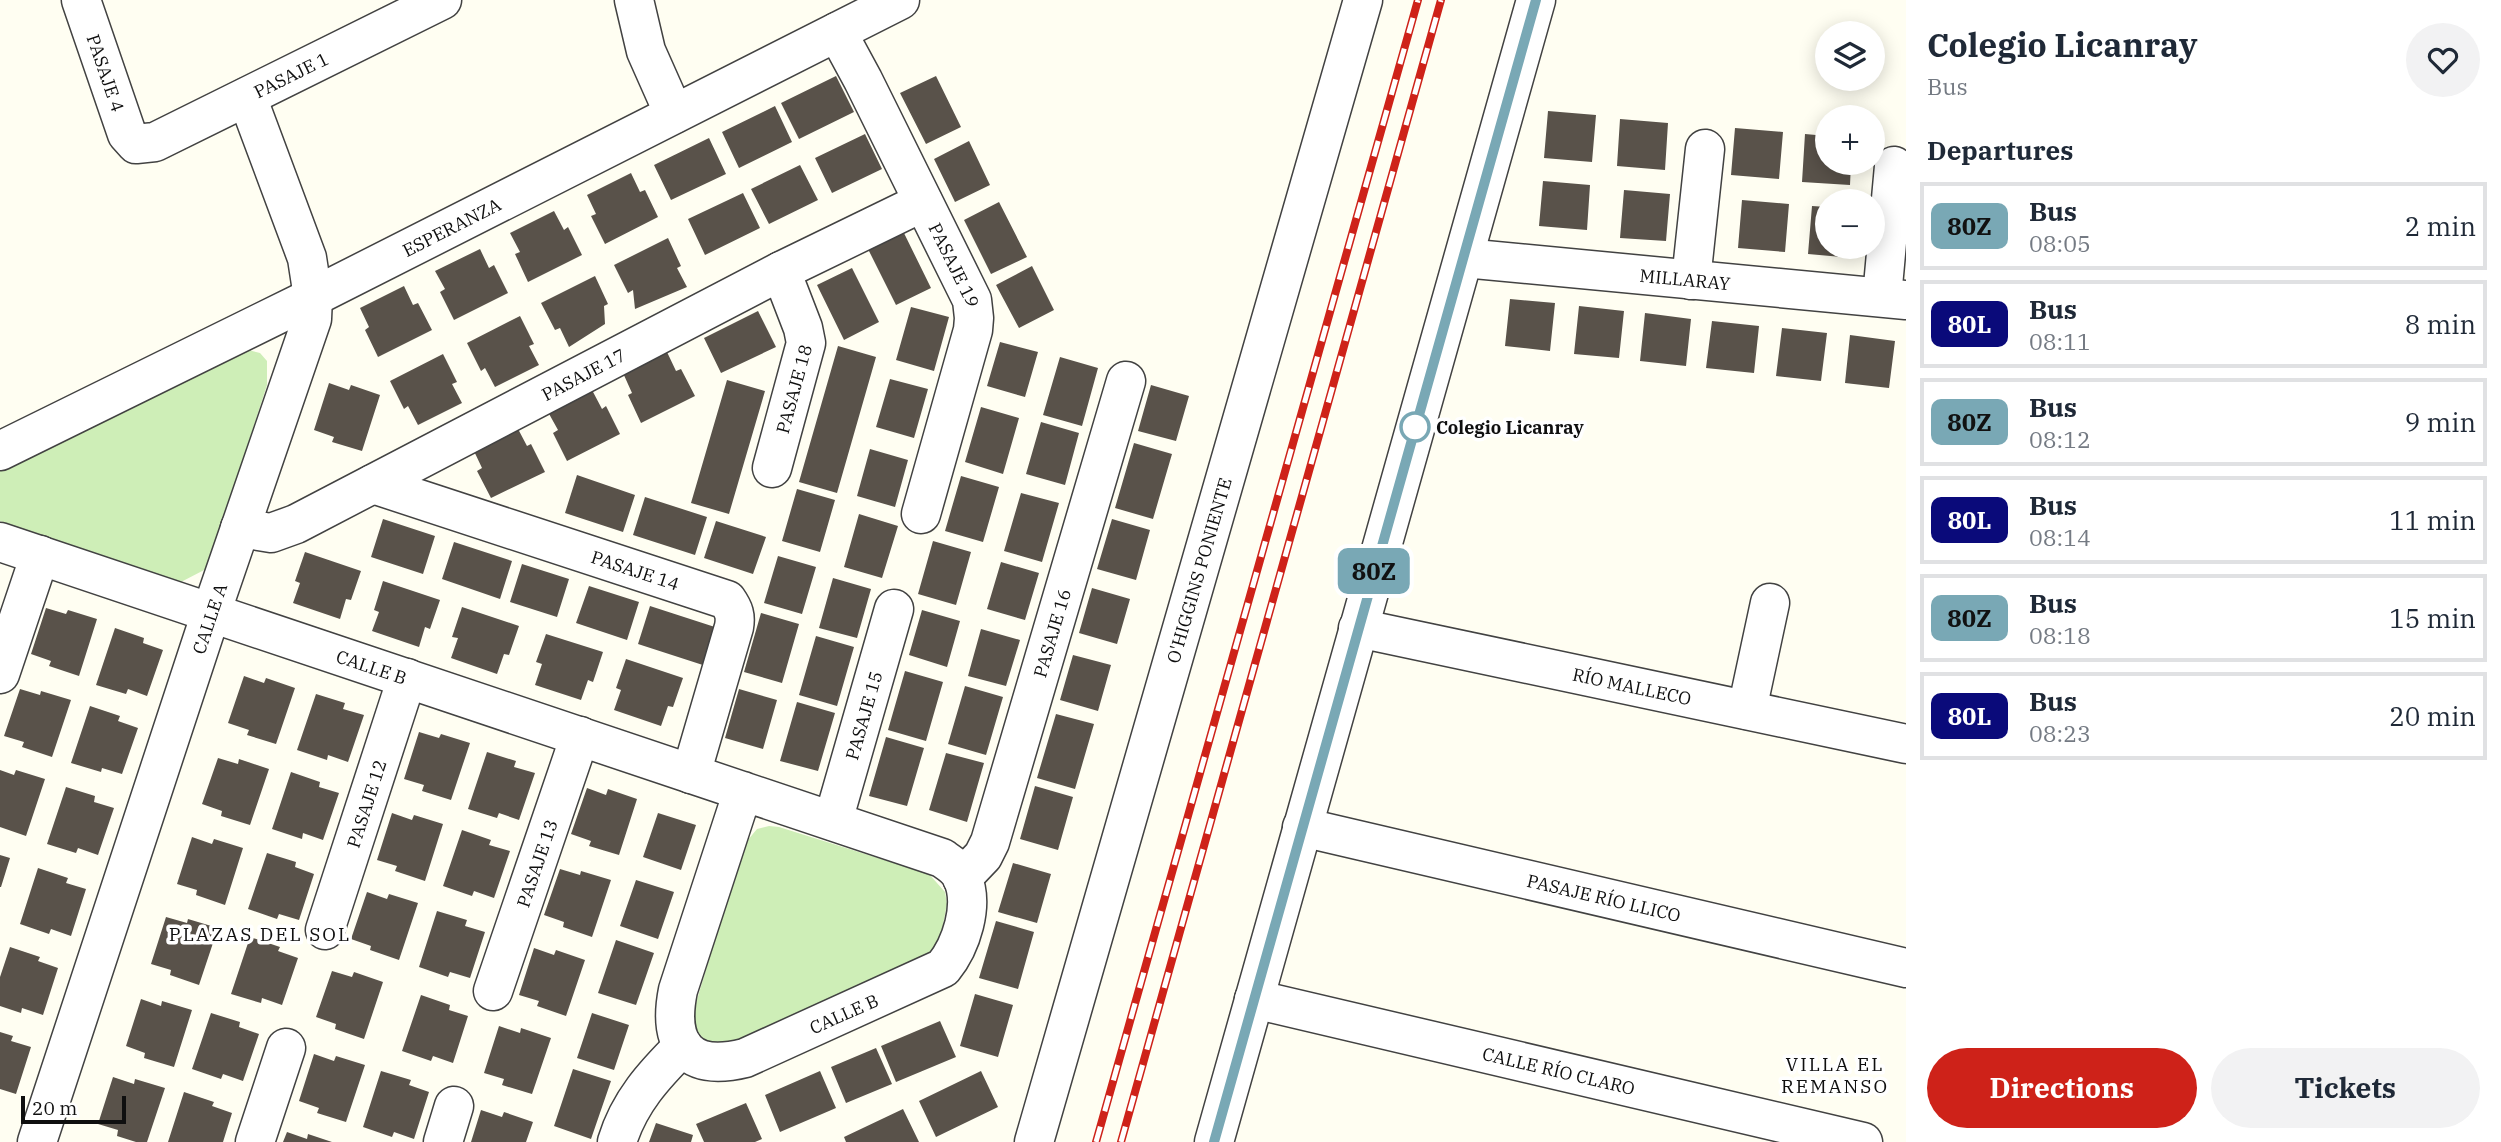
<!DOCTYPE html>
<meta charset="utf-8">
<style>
:root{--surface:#fff;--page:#f2f2f3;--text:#1f2937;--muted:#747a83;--line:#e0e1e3;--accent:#ce2219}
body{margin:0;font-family:"IBM Plex Serif",serif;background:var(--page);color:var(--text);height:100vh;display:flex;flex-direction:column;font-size:26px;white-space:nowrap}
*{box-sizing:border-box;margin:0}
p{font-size:23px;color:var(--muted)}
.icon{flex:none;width:38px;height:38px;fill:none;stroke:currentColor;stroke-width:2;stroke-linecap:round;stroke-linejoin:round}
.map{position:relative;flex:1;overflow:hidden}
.side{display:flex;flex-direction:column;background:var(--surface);width:595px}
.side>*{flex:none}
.badge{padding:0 14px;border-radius:10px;font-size:24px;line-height:46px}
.tools{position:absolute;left:1815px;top:21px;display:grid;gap:14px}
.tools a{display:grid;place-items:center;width:70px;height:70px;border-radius:50%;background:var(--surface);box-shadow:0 4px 18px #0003;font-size:35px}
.scale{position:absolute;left:21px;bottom:18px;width:105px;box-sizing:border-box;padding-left:7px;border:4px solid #0f0f0f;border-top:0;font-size:19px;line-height:24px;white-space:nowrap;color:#0f0f0f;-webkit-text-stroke:5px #fff;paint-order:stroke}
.map>.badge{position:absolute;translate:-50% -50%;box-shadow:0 0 0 4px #fff}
h2{padding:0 21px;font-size:26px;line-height:63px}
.round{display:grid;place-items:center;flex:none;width:74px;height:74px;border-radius:37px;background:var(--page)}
.head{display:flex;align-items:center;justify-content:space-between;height:119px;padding:0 21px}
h1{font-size:33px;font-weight:700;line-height:52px}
.cta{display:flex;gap:14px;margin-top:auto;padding:14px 21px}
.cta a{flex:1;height:80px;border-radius:42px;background:var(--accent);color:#fff;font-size:28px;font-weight:700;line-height:80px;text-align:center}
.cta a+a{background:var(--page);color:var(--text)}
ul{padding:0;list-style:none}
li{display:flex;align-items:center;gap:21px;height:88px;margin:0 14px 10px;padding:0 7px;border:4px solid var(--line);border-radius:0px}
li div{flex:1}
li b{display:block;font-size:26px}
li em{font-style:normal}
li .badge{min-width:77px;font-weight:700;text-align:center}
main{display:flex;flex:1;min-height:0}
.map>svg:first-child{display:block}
.green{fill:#ceeeb7}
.building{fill:#59524a}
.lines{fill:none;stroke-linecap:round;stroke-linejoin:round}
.minor-casing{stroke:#424242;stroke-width:41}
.minor{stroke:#fff;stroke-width:38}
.rail-casing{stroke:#ce2219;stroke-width:8}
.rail{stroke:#fff;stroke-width:5;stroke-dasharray:16;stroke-linecap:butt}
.line-casing{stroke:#fff;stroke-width:16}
.line{stroke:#79a8b5;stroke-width:10}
.stop-dot{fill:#fff;stroke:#79a8b5;stroke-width:3.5}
.labels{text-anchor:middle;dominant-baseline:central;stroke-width:7;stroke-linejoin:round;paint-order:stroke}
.street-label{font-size:18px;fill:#0f0f0f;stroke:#fff}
.stop-label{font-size:18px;font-weight:bold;fill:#0f0f0f;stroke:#fff;text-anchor:start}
.neighbourhood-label{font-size:19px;letter-spacing:2px;fill:#0f0f0f;stroke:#fff}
</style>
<main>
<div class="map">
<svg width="1906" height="1142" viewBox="0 0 1906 1142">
<rect width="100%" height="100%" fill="#fffef2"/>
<path class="green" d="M 241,348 L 260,353 L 267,361 L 267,385 L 208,568 L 181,582 L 0,521 L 0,465 Z
M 769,826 L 779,827 L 929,874 L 945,892 L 947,904 L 941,935 L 935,950 L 925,957 L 740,1039 C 713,1046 696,1045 693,1013 L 743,846 L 757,829 Z"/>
<path class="building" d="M 836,76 L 854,112 L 799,139 L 781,103 Z
M 936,76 L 961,127 L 926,144 L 900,93 Z
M 775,106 L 792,142 L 739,168 L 722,132 Z
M 1548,111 L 1596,115 L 1592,162 L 1544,158 Z
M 1620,119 L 1668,123 L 1665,170 L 1617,166 Z
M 1735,128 L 1783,132 L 1779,179 L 1731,175 Z
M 865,134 L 882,169 L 832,193 L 815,158 Z
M 1805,134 L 1827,136 L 1827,163 L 1851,163 L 1850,185 L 1802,182 Z
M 709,138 L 726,174 L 671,200 L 654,165 Z
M 969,141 L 990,185 L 955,202 L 934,159 Z
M 800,165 L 818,200 L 769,224 L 751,189 Z
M 631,173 L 640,192 L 645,190 L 658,217 L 605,244 L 591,216 L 596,214 L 587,195 Z
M 1543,181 L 1590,185 L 1587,230 L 1539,226 Z
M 1624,190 L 1670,194 L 1666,241 L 1620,238 Z
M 743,193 L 760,228 L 705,255 L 688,219 Z
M 1742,200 L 1789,204 L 1785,252 L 1738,248 Z
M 999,202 L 1027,257 L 991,274 L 964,220 Z
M 1812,206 L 1827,207 L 1827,247 L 1854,247 L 1853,258 L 1808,254 Z
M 554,211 L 564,230 L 568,227 L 582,255 L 528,282 L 515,254 L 520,252 L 510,233 Z
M 901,227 L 931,288 L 896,305 L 866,245 Z
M 668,238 L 681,266 L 677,268 L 687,287 L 635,309 L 633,290 L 628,293 L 614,265 Z
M 480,249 L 489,268 L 494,265 L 508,293 L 454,320 L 440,292 L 445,289 L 435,271 Z
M 1032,266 L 1054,310 L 1019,328 L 996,285 Z
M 852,268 L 879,322 L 844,340 L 817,285 Z
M 595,276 L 608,304 L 604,306 L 605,324 L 569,347 L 560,328 L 555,330 L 541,303 Z
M 404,286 L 413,305 L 418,303 L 432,330 L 378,357 L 365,330 L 369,327 L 360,308 Z
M 1510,299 L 1555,303 L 1550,351 L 1505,346 Z
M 1579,306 L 1624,311 L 1619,358 L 1574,354 Z
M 911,307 L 949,317 L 934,371 L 896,360 Z
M 758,311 L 776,347 L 721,373 L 704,338 Z
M 1645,313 L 1691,319 L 1686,366 L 1640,361 Z
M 520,316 L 534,344 L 529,346 L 539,365 L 495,387 L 485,368 L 481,371 L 467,343 Z
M 1712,321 L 1759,326 L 1754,373 L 1706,368 Z
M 1782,328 L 1827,333 L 1821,381 L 1776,376 Z
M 1850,335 L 1895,341 L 1889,388 L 1845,383 Z
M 1000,342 L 1038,352 L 1025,397 L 987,386 Z
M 838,346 L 876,357 L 837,493 L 799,482 Z
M 667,352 L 676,371 L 681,369 L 695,396 L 641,423 L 628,395 L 632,393 L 623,373 Z
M 443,354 L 457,382 L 452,384 L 462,403 L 418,425 L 408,406 L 404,409 L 390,381 Z
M 1060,357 L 1098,368 L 1082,426 L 1043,415 Z
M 890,379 L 928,389 L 914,438 L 876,427 Z
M 727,380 L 765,391 L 729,514 L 691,503 Z
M 329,383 L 349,390 L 351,385 L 380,395 L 362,451 L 332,442 L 334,437 L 314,430 Z
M 1151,385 L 1189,396 L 1176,441 L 1138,431 Z
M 592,390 L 602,409 L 606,406 L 620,434 L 567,461 L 553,433 L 558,430 L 548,412 Z
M 981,407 L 1019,418 L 1003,474 L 965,462 Z
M 1041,422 L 1079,433 L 1065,485 L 1026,474 Z
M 517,427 L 527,446 L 531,444 L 545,472 L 491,498 L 477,471 L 482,468 L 473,449 Z
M 1134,443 L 1172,454 L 1153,519 L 1115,508 Z
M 870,449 L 908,460 L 895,507 L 857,496 Z
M 577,475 L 635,495 L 623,532 L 565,513 Z
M 961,476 L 999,487 L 983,542 L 945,531 Z
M 797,489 L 835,500 L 820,552 L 782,541 Z
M 1021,493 L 1059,503 L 1042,562 L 1004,551 Z
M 645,497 L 707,517 L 695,555 L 633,535 Z
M 859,514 L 898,526 L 882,578 L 844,567 Z
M 383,519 L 435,536 L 423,574 L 371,557 Z
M 1112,519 L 1150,530 L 1136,580 L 1097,569 Z
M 716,521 L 766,537 L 753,574 L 704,558 Z
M 933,541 L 971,552 L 956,605 L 918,594 Z
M 454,542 L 512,561 L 500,599 L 442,579 Z
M 305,552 L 361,571 L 351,600 L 346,599 L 340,619 L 293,603 L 300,583 L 295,581 Z
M 778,556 L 816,567 L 802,614 L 764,603 Z
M 1001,562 L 1039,573 L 1025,620 L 987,609 Z
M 522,564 L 569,579 L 557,617 L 510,602 Z
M 833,578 L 871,589 L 857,638 L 819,628 Z
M 383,581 L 440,600 L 430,629 L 425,627 L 419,647 L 372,631 L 379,612 L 374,610 Z
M 589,586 L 639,602 L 627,640 L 576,623 Z
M 1092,588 L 1130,599 L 1117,644 L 1079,633 Z
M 650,606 L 721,629 L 709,667 L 638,644 Z
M 462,607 L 519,626 L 509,655 L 504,654 L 497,674 L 451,658 L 458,638 L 452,637 Z
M 46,608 L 66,614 L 68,610 L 97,619 L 79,676 L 49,666 L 51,661 L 31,654 Z
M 922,610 L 960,621 L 947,667 L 909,655 Z
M 761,613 L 799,624 L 782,683 L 744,672 Z
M 115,628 L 144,638 L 143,643 L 163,650 L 147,696 L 128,689 L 126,694 L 96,685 Z
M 981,629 L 1020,640 L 1006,686 L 968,676 Z
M 546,634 L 603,652 L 593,682 L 588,680 L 581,700 L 535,685 L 542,664 L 536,662 Z
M 816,636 L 854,647 L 837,706 L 799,695 Z
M 1073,655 L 1111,665 L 1098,711 L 1060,700 Z
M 626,659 L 683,678 L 673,707 L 668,706 L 661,726 L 614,710 L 621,690 L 616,688 Z
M 905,671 L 943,682 L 926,741 L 888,730 Z
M 244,676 L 264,683 L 266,678 L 295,688 L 276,744 L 247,735 L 249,730 L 228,723 Z
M 965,686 L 1003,697 L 986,755 L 948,744 Z
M 20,689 L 40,695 L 41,691 L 71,700 L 52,757 L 22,747 L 24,742 L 4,736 Z
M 739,689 L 777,700 L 763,749 L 725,738 Z
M 316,694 L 345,703 L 343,709 L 364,715 L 348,762 L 328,755 L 327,760 L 297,750 Z
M 797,702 L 835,713 L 818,771 L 780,761 Z
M 90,706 L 120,716 L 118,721 L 138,728 L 122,774 L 102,768 L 101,772 L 71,763 Z
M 1056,714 L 1094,724 L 1075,789 L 1037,778 Z
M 419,732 L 439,738 L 441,734 L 470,743 L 451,800 L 422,791 L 424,785 L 404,779 Z
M 886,737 L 924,748 L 907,806 L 869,796 Z
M 487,752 L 516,761 L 514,767 L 535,773 L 519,820 L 499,813 L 497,818 L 468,809 Z
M 946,753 L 984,763 L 967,822 L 929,810 Z
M 218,758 L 238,764 L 239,759 L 269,769 L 250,825 L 221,816 L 222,811 L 202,804 Z
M 0,770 L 14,775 L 16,770 L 45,779 L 26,836 L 0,827 Z
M 291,772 L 320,782 L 319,787 L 339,793 L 323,840 L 303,833 L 302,839 L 272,829 Z
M 1035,786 L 1073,797 L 1058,850 L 1020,839 Z
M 66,787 L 95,796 L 94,802 L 114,808 L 98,855 L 78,848 L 76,853 L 47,844 Z
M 587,788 L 606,795 L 608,789 L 637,799 L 619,855 L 589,846 L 591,841 L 571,834 Z
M 392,813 L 412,820 L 414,815 L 443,824 L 425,881 L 395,871 L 397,866 L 377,860 Z
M 658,813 L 696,825 L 681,870 L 643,857 Z
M 462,830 L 491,840 L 489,845 L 510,851 L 494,898 L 474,891 L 472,896 L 443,886 Z
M 192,837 L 212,844 L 214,839 L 243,848 L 225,905 L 196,895 L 197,890 L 177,884 Z
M 267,853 L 296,862 L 295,867 L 314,874 L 299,920 L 279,914 L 277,919 L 248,909 Z
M 0,855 L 10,858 L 1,887 L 0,887 Z
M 1013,863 L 1051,874 L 1037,923 L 998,912 Z
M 38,868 L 68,878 L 66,883 L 86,889 L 71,936 L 51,929 L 49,934 L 20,924 Z
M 560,869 L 580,875 L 581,871 L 611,880 L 592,937 L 563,927 L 564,922 L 544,915 Z
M 636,880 L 674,892 L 658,939 L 620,926 Z
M 367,892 L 387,899 L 389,894 L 418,903 L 399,960 L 370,950 L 371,946 L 351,939 Z
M 437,911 L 467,920 L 465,926 L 485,932 L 470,978 L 450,972 L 448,977 L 419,967 Z
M 166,917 L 187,923 L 188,919 L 218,928 L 199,985 L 170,975 L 171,970 L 151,964 Z
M 996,921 L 1034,932 L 1018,989 L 979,978 Z
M 250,937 L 280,947 L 278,951 L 298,958 L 282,1005 L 262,998 L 261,1003 L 231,994 Z
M 616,940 L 654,953 L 636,1005 L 598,993 Z
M 10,947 L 40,957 L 38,961 L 58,968 L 43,1015 L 22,1008 L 21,1013 L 0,1006 L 0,977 Z
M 534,948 L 554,955 L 556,950 L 585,960 L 566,1016 L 537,1006 L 539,1001 L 519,995 Z
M 332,971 L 352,977 L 354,972 L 383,982 L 364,1039 L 335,1029 L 336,1024 L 316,1017 Z
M 975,994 L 1013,1005 L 998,1057 L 960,1046 Z
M 421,995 L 450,1005 L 449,1010 L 468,1016 L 453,1063 L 433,1056 L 431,1061 L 402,1051 Z
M 141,999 L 161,1006 L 162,1001 L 192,1010 L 174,1067 L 144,1058 L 145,1053 L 126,1046 Z
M 211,1013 L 240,1022 L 239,1027 L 259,1034 L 243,1081 L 223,1074 L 221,1079 L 192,1069 Z
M 592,1013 L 629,1025 L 614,1070 L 577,1058 Z
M 940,1021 L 956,1057 L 896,1082 L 881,1046 Z
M 499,1026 L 520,1033 L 521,1028 L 551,1038 L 532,1094 L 502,1085 L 504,1079 L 484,1073 Z
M 0,1032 L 13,1036 L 11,1041 L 31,1047 L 16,1094 L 0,1089 Z
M 876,1048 L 892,1084 L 846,1103 L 831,1067 Z
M 314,1054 L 334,1061 L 336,1056 L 365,1065 L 346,1122 L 317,1113 L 319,1108 L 299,1101 Z
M 573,1069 L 611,1081 L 591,1139 L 554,1126 Z
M 381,1071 L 411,1080 L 409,1085 L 429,1092 L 414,1139 L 394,1132 L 392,1137 L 363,1127 Z
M 820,1071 L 836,1108 L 780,1132 L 765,1095 Z
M 981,1071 L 998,1107 L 936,1137 L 919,1101 Z
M 113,1077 L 134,1084 L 135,1079 L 165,1088 L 147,1142 L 136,1142 L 117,1136 L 118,1130 L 98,1124 Z
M 184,1092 L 214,1102 L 212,1106 L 232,1113 L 223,1142 L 168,1142 Z
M 746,1103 L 762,1139 L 755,1142 L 704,1142 L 696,1124 Z
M 903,1109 L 919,1142 L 846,1142 L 844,1137 Z
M 481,1110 L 502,1117 L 504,1112 L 533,1122 L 526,1142 L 471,1142 Z
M 656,1123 L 693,1135 L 691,1142 L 649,1142 Z
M 287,1132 L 307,1139 L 308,1134 L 332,1142 L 283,1142 Z"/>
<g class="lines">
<g class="minor-casing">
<g id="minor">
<path id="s1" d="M 81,0 L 127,134 L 136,144 L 155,142 L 442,0"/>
<path d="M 634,0 L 646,51 L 674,114"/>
<path id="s2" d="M 837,32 L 863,80 L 972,300 L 974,318 L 973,330 L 921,514"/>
<path id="s3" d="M 1464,258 L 1906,300"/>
<path d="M 1691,280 L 1705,149"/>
<path d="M 1882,297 L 1894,166"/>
<path id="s4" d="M 0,451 L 313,297 L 900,0"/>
<path id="s5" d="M 772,468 L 806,343 L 803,328 L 781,271"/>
<path id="s6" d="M 373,484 L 727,600 C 734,610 736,616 734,627 L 691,774"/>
<path id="s7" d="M 240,528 L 271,533 L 296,524 L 781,271 L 923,202"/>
<path id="s8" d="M 0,542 L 942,858 C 949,863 958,868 962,877 C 975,905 961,946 943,968 L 745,1058 C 688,1072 667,1045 678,990 L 743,791"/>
<path id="s9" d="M 1358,628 L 1906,744"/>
<path d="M 0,674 L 40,555"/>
<path d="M 1747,710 L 1770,603"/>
<path id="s10" d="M 833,821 L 894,609"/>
<path id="s11" d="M 1302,827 L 1906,968"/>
<path id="s12" d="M 962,878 L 983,856 L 990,842 L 1126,381"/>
<path id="s13" d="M 325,930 L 407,678"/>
<path id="s14" d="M 493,991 L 580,736"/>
<path id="s15" d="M 1254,999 L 1863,1142"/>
<path id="s16" d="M 37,1142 L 211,613 L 312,319 L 313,297 L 307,258 L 247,97"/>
<path d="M 255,1142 L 286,1048"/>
<path d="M 443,1142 L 454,1106"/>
<path d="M 617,1142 C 629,1102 654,1075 683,1046"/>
<path id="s17" d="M 1034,1142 L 1363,0"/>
<path d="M 1214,1142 L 1536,0"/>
</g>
</g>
<use href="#minor" class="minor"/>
<g class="rail-casing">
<path id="rail" d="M 1096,1142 L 1418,0
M 1121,1142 L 1441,0"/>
</g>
<use href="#rail" class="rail"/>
</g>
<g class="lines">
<g class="line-casing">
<path id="line" d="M 1214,1142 L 1536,0"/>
</g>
<use href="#line" class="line"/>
</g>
<circle class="stop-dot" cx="1415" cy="427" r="14"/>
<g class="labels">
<g class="street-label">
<text stroke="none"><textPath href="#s1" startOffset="77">PASAJE 4</textPath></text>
<text stroke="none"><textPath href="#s1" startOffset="326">PASAJE 1</textPath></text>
<text stroke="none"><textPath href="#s4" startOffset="504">ESPERANZA</textPath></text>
<text stroke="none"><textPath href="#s2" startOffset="261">PASAJE 19</textPath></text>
<text stroke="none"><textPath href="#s3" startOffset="222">MILLARAY</textPath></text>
<text stroke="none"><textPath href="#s7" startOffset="382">PASAJE 17</textPath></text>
<text stroke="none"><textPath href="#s5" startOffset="82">PASAJE 18</textPath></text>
<text stroke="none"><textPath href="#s6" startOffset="276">PASAJE 14</textPath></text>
<text stroke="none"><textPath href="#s17" startOffset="595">O'HIGGINS PONIENTE</textPath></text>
<text stroke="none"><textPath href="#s16" startOffset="551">CALLE A</textPath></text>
<text stroke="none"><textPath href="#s12" startOffset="264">PASAJE 16</textPath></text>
<text stroke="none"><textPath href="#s8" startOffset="392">CALLE B</textPath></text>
<text stroke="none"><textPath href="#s9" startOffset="280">RÍO MALLECO</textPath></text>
<text stroke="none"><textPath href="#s10" startOffset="110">PASAJE 15</textPath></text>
<text stroke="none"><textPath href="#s13" startOffset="133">PASAJE 12</textPath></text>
<text stroke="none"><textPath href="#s14" startOffset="135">PASAJE 13</textPath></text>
<text stroke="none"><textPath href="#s11" startOffset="310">PASAJE RÍO LLICO</textPath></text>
<text transform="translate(844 1014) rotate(-24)">CALLE B</text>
<text stroke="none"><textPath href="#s15" startOffset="313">CALLE RÍO CLARO</textPath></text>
</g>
<g class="stop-label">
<text x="1436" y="427">Colegio Licanray</text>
</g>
<g class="neighbourhood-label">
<text x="260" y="934">PLAZAS DEL SOL</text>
<text x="1835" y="1064">VILLA EL<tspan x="1835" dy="22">REMANSO</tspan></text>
</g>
</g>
</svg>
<div class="tools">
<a><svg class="icon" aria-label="layers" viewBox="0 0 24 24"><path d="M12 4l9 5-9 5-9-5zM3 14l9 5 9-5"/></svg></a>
<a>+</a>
<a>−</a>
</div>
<div class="scale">20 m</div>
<b class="badge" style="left:1374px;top:571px;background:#79a8b5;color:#111">80Z</b>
</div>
<section class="side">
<div class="head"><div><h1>Colegio Licanray</h1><p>Bus</p></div><a class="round"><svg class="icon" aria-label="heart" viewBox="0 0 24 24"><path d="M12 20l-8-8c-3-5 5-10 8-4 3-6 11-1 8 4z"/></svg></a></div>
<h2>Departures</h2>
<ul>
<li><span class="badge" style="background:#79a8b5;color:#111">80Z</span><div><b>Bus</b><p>08:05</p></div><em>2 min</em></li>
<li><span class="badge" style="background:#0a0a7a;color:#fff">80L</span><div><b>Bus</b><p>08:11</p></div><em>8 min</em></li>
<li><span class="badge" style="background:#79a8b5;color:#111">80Z</span><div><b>Bus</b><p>08:12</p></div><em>9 min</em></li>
<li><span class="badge" style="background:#0a0a7a;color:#fff">80L</span><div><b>Bus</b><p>08:14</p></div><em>11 min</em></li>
<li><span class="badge" style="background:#79a8b5;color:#111">80Z</span><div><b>Bus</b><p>08:18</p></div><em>15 min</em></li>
<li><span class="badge" style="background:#0a0a7a;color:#fff">80L</span><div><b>Bus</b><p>08:23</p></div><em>20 min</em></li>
</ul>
<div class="cta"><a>Directions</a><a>Tickets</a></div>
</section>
</main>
